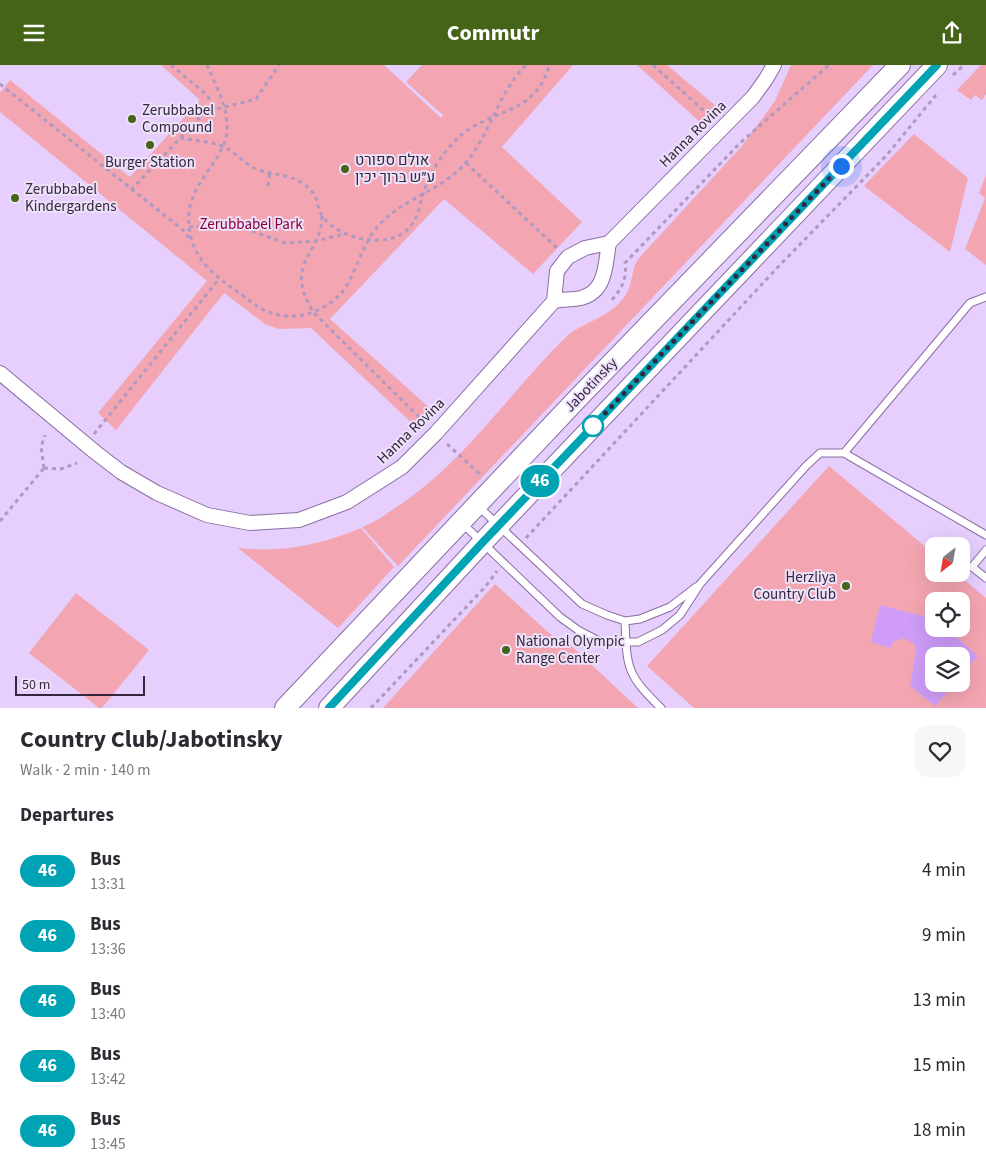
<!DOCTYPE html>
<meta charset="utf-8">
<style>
:root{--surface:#fff;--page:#f7f7f7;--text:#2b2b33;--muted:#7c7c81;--accent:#466417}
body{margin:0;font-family:"Source Sans 3",Heebo,sans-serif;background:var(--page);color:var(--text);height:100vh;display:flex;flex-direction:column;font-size:19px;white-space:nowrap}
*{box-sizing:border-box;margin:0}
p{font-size:16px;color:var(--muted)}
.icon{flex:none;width:28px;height:28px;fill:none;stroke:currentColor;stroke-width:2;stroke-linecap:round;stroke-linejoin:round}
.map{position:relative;height:643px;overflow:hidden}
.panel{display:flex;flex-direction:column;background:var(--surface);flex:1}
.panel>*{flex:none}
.badge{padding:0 10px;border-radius:16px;font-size:18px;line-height:32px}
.needle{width:32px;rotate:211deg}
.controls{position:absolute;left:925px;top:472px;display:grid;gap:10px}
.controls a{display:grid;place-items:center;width:45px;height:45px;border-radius:10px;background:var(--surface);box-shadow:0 5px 20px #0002;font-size:25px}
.scale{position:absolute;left:15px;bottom:12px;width:130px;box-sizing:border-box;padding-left:5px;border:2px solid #33263d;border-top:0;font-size:14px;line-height:18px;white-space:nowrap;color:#33263d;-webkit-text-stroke:4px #ede1f9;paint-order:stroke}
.you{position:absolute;width:25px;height:25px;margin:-12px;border:4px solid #fff;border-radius:50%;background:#1a73e8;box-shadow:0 0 0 8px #1a73e833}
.map>.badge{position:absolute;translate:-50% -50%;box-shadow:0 0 0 2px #fff}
h2{padding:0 20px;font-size:19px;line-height:45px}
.round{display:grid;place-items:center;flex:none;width:52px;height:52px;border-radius:15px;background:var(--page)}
.summary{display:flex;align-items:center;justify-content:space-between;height:85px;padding:0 20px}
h1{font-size:24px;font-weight:700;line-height:38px}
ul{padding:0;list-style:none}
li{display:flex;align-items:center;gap:15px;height:65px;padding:0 20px}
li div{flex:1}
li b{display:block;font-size:19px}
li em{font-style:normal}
li .badge{min-width:55px;font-weight:700;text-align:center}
header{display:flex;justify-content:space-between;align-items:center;height:65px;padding:0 20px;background:var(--accent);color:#fff;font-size:22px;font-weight:700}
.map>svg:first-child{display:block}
.green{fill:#f3a6b2;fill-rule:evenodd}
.water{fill:#cf9df8}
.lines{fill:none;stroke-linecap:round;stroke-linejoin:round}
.lane-casing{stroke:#8a6da3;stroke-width:9}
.street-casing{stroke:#8a6da3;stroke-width:16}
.secondary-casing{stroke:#8a6da3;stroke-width:22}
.path{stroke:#ae99c1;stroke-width:3;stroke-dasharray:4 4;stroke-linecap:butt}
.lane{stroke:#fff;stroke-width:7}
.street{stroke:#fff;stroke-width:14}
.secondary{stroke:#fff;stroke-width:20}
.line-casing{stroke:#fff;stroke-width:11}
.line{stroke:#00a3b4;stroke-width:8}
.walk{stroke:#33263d;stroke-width:5;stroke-dasharray:0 9}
.poi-dot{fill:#466417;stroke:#ede1f9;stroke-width:2}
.stop-dot{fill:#fff;stroke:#00a3b4;stroke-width:2.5}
.labels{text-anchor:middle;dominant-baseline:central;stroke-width:4;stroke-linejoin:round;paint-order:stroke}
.poi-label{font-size:15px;fill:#33263d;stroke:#ede1f9;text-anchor:start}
.street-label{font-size:15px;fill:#33263d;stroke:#ede1f9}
.park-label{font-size:15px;fill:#880237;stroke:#ede1f9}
</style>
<header><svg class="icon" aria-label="menu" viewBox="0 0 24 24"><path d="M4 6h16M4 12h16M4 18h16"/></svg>Commutr<svg class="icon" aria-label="share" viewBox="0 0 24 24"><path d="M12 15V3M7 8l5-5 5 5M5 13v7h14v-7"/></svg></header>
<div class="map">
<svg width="986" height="643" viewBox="0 0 986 643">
<rect width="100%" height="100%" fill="#e6cefd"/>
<path class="green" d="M 161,0 L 384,0 L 441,53 L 443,50 L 406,17 L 422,0 L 573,0 L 502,82 L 582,157 L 533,209 L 444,134 L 330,254 L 432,345 L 416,362 L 311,263 L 279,264 L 265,259 L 224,228 L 116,365 L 98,348 L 207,216 L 0,47 L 0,28 L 10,15 L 130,112 L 200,35 Z
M 637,0 L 667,0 L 717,42 L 701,58 Z
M 791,0 L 873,0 L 398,501 L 362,462 C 374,458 385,450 395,443 C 465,398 510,326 569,269 C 589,255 619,249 629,223 C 633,212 632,203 639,193 L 741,82 L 775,36 Z
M 981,0 L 986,0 L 986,29 L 982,35 L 975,30 L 971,35 L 957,25 Z
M 914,69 L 968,113 L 950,187 L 864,121 Z
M 986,110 L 986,200 L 965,184 L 985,133 L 979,128 Z
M 829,401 L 934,489 L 934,509 L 957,509 L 986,533 L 986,643 L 694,643 L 647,601 ZM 934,536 L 961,536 L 961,564 L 934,564 ZM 934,591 L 961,591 L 961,619 L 934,619 Z
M 361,463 L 394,502 L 338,563 L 238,483 C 283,488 320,480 361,463 Z
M 495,519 L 559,577 L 563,573 L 638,643 L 383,643 Z
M 76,528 L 149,585 L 102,643 L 99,643 L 29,588 Z"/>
<path class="water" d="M 880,540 L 934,554 L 934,564 L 947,564 L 978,591 L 961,610 L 961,591 L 934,591 L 934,619 L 954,619 L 935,641 L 910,621 L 916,585 L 914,579 L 903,573 L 893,577 L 891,583 L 871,577 Z"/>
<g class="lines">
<g class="lane-casing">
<path id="lane" d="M 844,388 L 970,238 L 986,232
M 478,441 L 582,539 L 607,550 L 625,556 L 640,554 L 670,542 L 696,522
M 463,459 L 560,552 L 578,565 L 601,577 L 638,577 L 662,565 L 680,550 L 700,519 L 806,401 L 820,388 L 844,388 L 986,470
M 986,485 L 972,502 L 986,513
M 625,556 C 627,603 626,609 661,643"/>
</g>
<g class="street-casing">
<path id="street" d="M 554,236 C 563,234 572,235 581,233 C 607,226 605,199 609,178
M 0,308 L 95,387 L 121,407 L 157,428 L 207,450 L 250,458 L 299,455 L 347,437 L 402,402 L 436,368 L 554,236 L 557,206 L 568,192 L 585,183 L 609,178 L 753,32 L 766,14 L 774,0"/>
</g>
<g class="secondary-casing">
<path id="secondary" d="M 285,643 L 579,332 L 900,0
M 329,643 L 483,477 L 937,0"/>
</g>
<path class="path" d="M 171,0 L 207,30 L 215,44
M 207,0 C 215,19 227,40 227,61 C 228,102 175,119 192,176 C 199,200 223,217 242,230 C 253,238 262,246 275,249 C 300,257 334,243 347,220 C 359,199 363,177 381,158 C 406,132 445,124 467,96 C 491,67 498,28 526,0
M 653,0 L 712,53
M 953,10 L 964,0
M 0,19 L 183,165 L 191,175
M 180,73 C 195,76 215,76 228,84 C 239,91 246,100 259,105 C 274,110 289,109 302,118 C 322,131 314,140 323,152 C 339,174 388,185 408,164 C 418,154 419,142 423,129 C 429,109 443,87 459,72 C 491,43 537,50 549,0
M 466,98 L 557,183
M 268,121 L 270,107
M 131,125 L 205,47 L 256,34 L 279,0
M 322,151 C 321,192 283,196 313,247 L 426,359
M 189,162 L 235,160 L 285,178 L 316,176 L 344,169
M 612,235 C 622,223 627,214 625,198 L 740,78 L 829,0
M 94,369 L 219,214
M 447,379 L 481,410
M 44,403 L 41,382 L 45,370
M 44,403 L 61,404 L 77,398
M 0,456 L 44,403
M 526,473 L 777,203 L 886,91 L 936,30
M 371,643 L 486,521 L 497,506"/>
<use href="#lane" class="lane"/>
<use href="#street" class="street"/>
<use href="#secondary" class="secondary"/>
</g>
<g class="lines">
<g class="line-casing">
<path id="line" d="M 329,643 L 483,477 L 937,0"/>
</g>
<use href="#line" class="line"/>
<path class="walk" d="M 593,361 L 841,101"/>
</g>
<g class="poi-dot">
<circle cx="132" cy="54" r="5"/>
<circle cx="150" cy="80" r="5"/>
<circle cx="345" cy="104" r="5"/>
<circle cx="15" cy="133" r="5"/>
<circle cx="846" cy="521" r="5"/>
<circle cx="506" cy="585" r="5"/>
</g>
<circle class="stop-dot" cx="593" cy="361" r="10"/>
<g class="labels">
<g class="poi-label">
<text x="142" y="45">Zerubbabel<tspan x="142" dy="17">Compound</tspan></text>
<text x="355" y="95">אולם ספורט<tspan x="355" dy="17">ע״ש ברוך יכין</tspan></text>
<text x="150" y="97" text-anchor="middle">Burger Station</text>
<text x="25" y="124">Zerubbabel<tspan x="25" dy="17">Kindergardens</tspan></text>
<text x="836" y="512" text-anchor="end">Herzliya<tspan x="836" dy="17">Country Club</tspan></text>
<text x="516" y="576">National Olympic<tspan x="516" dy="17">Range Center</tspan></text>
</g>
<g class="street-label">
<text transform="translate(693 69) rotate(-45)">Hanna Rovina</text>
<text transform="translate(591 320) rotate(-46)">Jabotinsky</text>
<text transform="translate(411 366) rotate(-44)">Hanna Rovina</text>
</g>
<g class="park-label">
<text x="251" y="159">Zerubbabel Park</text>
</g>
</g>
</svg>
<div class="controls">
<a><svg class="needle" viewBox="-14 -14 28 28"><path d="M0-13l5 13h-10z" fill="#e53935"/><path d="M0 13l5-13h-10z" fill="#7c7c81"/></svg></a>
<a><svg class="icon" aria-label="locate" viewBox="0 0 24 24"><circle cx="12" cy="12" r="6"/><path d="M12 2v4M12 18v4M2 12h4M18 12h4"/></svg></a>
<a><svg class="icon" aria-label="layers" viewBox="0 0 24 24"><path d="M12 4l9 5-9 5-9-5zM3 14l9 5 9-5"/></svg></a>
</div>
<div class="scale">50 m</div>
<div class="you" style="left:841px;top:101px"></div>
<b class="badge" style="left:540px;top:416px;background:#00a3b4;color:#fff">46</b>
</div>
<section class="panel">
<div class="summary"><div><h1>Country Club/Jabotinsky</h1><p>Walk · 2 min · 140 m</p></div><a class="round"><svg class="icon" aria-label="heart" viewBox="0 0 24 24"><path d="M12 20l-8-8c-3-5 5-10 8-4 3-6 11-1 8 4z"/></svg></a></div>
<h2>Departures</h2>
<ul>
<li><span class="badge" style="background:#00a3b4;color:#fff">46</span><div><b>Bus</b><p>13:31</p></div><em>4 min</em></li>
<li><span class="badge" style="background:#00a3b4;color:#fff">46</span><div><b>Bus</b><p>13:36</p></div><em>9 min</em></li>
<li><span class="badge" style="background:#00a3b4;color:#fff">46</span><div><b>Bus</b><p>13:40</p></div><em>13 min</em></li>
<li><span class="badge" style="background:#00a3b4;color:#fff">46</span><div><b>Bus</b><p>13:42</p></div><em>15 min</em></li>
<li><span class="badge" style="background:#00a3b4;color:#fff">46</span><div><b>Bus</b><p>13:45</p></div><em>18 min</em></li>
</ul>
</section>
